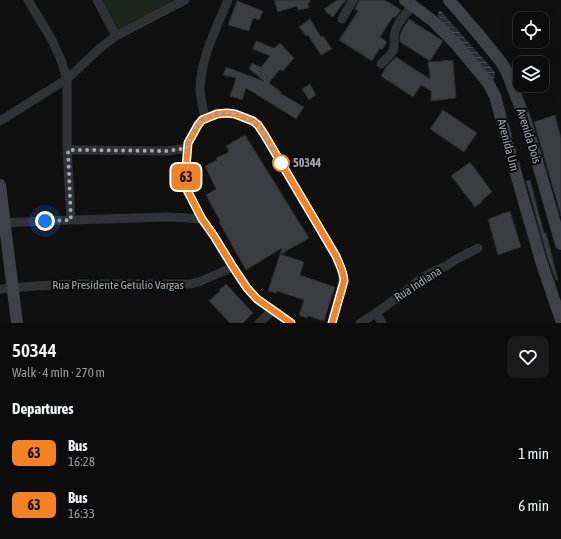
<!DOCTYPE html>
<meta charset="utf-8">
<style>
:root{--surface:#0c0c0d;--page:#1a1a1b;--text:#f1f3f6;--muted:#9a9b9d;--line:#2c2c2e}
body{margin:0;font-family:"Asap Condensed",sans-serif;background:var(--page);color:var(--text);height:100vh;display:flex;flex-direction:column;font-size:15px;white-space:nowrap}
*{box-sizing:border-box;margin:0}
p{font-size:13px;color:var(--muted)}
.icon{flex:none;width:22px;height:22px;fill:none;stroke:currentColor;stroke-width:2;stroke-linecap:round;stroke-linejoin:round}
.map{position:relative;height:323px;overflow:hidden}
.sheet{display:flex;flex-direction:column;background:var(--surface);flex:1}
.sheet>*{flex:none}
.badge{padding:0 8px;border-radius:6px;font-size:14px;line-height:26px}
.tools{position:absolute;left:513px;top:12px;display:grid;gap:8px}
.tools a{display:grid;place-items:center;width:36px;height:36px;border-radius:8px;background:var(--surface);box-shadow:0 4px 16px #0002,0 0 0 1px var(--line);font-size:20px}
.you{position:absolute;width:20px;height:20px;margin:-10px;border:3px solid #fff;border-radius:50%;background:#1a73e8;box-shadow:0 0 0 6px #1a73e833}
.map>.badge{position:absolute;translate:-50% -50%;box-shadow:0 0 0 2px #fff}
h2{padding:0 12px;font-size:15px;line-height:36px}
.round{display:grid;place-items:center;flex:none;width:42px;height:42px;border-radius:8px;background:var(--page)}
.overview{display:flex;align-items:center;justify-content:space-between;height:68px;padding:0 12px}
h1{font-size:19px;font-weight:600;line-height:30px}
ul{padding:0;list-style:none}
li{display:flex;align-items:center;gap:12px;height:52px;padding:0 12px}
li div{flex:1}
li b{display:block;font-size:15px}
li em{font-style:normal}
li .badge{min-width:44px;font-weight:700;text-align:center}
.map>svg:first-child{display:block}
.green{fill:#1d241d}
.water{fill:url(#water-rules)}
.building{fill:#3c3d41;stroke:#2a2a2d}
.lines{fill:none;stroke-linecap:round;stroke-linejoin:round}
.street{stroke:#313236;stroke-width:9}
.secondary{stroke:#3f4146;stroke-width:12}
.line-casing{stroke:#fff;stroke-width:9}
.line{stroke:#f58220;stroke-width:6}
.walk{stroke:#a2a7b1;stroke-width:4;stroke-dasharray:0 7.2}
.stop-dot{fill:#fff;stroke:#f58220;stroke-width:2}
.labels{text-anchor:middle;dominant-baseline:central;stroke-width:4;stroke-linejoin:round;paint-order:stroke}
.street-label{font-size:12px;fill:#a2a7b1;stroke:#0b0b0c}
.stop-label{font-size:12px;font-weight:bold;fill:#a2a7b1;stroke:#0b0b0c;text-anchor:start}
</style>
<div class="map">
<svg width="561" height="323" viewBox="0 0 561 323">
<defs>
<pattern id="water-rules" width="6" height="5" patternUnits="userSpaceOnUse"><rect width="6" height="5" fill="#293036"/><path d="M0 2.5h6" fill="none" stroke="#454b51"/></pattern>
</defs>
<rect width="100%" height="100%" fill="#101011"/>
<path class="green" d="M 97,0 L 185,0 L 117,35 Z"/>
<path class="water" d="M 440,10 L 495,72 L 493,86 L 437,15 Z"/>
<path class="building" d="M 274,0 L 310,0 L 310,2 L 308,3 L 309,8 L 298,10 L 297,6 L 278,12 Z
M 337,0 L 346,0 L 345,2 L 344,2 L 333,17 L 326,12 L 326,11 L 324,9 Z
M 359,0 L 385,0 L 401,10 L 395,18 L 393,17 L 380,37 L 387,42 L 382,50 L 380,48 L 372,61 L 339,40 L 358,11 L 355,9 Z
M 237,1 L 263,11 L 259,20 L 253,18 L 249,31 L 228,25 Z
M 310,19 L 321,37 L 323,36 L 332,49 L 321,55 L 308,35 L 306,36 L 299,27 Z
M 409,19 L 443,41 L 430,61 L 400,42 L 400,35 L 402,30 Z
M 256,41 L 274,48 L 280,43 L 294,58 L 283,71 L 280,69 L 269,83 L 281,92 L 280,93 L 304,107 L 296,119 L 246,88 L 242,100 L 230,96 L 236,78 L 223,75 L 226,67 L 264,81 L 249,69 L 252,63 L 261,67 L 270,56 L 253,49 Z
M 396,57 L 430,79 L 428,62 L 453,60 L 456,98 L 431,101 L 431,91 L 421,85 L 413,97 L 381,76 L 386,67 Z
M 310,84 L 316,95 L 309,100 L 302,89 Z
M 443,110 L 477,133 L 464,152 L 430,129 Z
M 555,115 L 561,138 L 561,216 L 534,122 Z
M 245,135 L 309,238 L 281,254 L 304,262 L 300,275 L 335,287 L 324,321 L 308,316 L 307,318 L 299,315 L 304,300 L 277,291 L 276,293 L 268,291 L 282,248 L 246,270 L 219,222 L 220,221 L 206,195 L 216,189 L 205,166 L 217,160 L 216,158 L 229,152 L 226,146 Z
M 470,162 L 492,192 L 481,201 L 482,202 L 475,207 L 451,176 Z
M 530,180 L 544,233 L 546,233 L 558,280 L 556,280 L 548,259 L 526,181 Z
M 510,211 L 521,247 L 498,255 L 488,219 Z
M 226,284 L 253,313 L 243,323 L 230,323 L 209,301 L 220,291 L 219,290 Z"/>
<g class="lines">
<path class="street" d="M 28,0 L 52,40 L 61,60 L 67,79 L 67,147 L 71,220
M 97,0 L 116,36
M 342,19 L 353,0
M 381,64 C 385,59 394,53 394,47 C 395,41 393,36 395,31 C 398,21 407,13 413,5
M 205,118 C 203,109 201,100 200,91 C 200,59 216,29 228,0
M 0,121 L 67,79 L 99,49 L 116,36 L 185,0
M 67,150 L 85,150 L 167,151 L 187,148
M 0,223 L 71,220 L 169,217 L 202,219
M 0,289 L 35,286 L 72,284 L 191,284 L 201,281 L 233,267
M 376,313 L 382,323
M 259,323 L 273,310
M 291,323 L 257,299 L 247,288 L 233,267 L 214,236 L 202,219 L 188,192 L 186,187 L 186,168 L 188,143 L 198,125 L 202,120 L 217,113 L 227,113 L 235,114 L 253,121 L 258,125 L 264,134 L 336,256 C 339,264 344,272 343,281 L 332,323
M 360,323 L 376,313 L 406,291 L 419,280 L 432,272 L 446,266 L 455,260 L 478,248"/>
<path class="secondary" d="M 405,0 L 433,21 L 456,44 L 488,83 L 495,96 L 516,174 L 541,261 L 561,320
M 449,0 L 480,36 L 501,62 L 506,70 L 526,122 L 561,244
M 0,185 L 17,323"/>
</g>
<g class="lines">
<g class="line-casing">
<path id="line" d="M 291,323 L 257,299 L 247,288 L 233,267 L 214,236 L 202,219 L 188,192 L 186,187 L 186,168 L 188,143 L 198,125 L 202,120 L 217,114 L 227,113 L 235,114 L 253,121 L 258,125 L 264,134 L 336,256 C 339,264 344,272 344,281 L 332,323"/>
</g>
<use href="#line" class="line"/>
<path class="walk" d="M 45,221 L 71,220 L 68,150 L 85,150 L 167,151 L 187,148 C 189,140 195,126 201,121 C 204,119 207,118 210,116 C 222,111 233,112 245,118 C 250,120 255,122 258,126 C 268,137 273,151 281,163"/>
</g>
<circle class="stop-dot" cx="281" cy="163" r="8"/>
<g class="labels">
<g class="street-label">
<text transform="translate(529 136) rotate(73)">Avenida Dois</text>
<text transform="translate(508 145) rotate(75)">Avenida Um</text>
<text transform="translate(418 284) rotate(-33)">Rua Indiana</text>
<text x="118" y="285">Rua Presidente Getulio Vargas</text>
</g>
<g class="stop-label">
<text x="293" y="163">50344</text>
</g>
</g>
</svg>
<div class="tools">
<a><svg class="icon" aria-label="locate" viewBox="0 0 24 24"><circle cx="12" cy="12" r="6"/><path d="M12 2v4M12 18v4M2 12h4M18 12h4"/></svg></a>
<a><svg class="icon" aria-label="layers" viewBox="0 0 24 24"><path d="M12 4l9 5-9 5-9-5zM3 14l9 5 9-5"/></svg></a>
</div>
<div class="you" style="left:45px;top:221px"></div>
<b class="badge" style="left:186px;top:177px;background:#f58220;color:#111">63</b>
</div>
<section class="sheet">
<div class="overview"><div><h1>50344</h1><p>Walk · 4 min · 270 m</p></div><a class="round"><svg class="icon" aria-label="heart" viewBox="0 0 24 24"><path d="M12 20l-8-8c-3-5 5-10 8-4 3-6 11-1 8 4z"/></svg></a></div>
<h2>Departures</h2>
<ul>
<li><span class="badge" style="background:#f58220;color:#111">63</span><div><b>Bus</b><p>16:28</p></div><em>1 min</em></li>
<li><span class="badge" style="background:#f58220;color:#111">63</span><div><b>Bus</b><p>16:33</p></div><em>6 min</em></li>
</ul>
</section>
